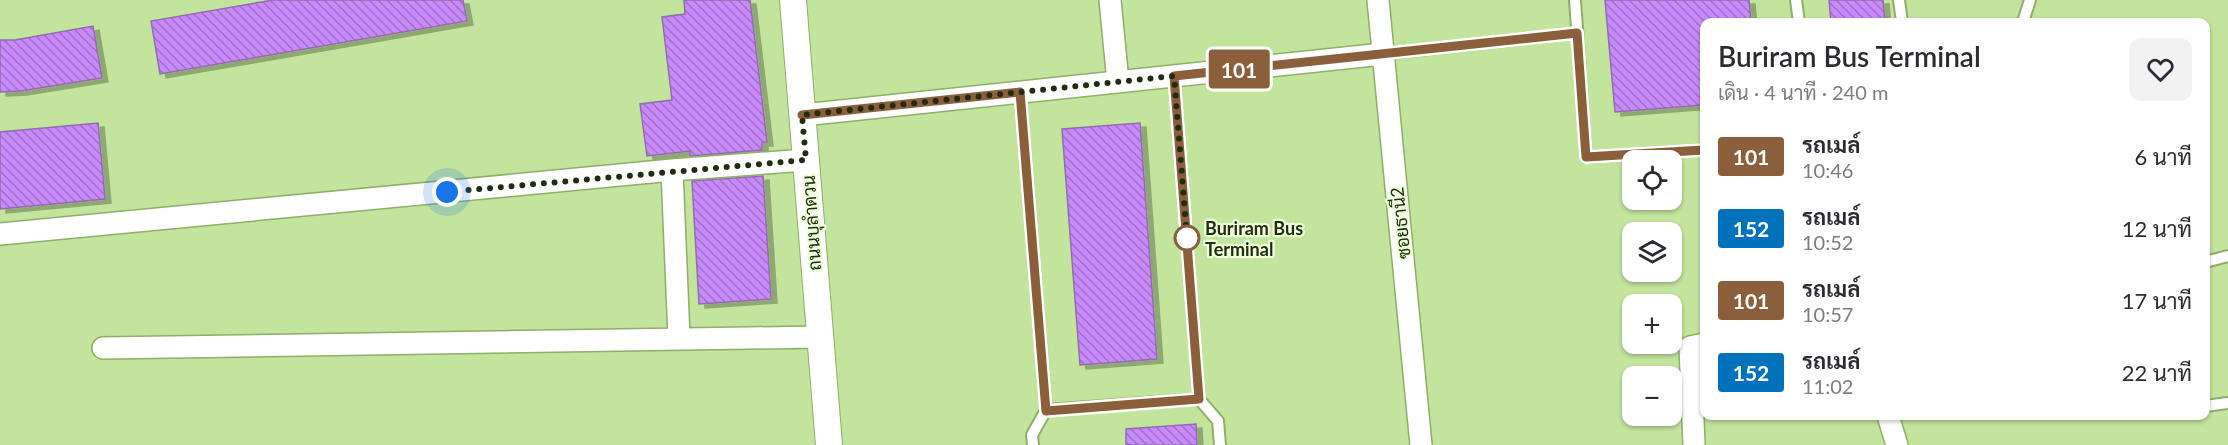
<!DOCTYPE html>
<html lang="th">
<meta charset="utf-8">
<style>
:root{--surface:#fff;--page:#f2f2f3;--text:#2b2b33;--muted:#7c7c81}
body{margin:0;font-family:Lato,Sarabun,sans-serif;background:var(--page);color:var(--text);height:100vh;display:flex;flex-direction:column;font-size:22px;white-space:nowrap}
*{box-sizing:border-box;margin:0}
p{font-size:20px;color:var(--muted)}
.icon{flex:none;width:33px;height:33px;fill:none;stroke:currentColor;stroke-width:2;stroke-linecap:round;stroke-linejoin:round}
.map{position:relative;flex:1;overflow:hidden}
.sheet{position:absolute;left:1700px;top:18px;width:510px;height:402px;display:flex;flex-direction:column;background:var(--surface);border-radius:12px;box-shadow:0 2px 4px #0004}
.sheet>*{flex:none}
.badge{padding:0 12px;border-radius:4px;font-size:21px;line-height:39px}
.controls{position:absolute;left:1622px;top:150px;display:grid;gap:12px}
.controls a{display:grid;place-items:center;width:60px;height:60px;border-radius:12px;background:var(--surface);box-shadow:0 2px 4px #0004;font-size:30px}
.you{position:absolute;width:30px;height:30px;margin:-15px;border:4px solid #fff;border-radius:50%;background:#1a73e8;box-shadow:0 0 0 9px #1a73e833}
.map>.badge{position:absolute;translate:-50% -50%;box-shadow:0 0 0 3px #fff}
.round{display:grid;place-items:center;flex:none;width:63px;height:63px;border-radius:12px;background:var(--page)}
.headline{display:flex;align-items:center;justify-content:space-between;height:102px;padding:0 18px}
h1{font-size:28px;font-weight:600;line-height:45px}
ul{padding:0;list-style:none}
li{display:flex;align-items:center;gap:18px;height:72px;padding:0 18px}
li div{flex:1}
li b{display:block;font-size:22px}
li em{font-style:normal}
li .badge{min-width:66px;font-weight:700;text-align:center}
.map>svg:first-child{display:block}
.building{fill:url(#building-back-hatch);stroke:#906ead;stroke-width:1.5;filter:url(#shadow)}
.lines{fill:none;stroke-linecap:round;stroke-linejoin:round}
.service-casing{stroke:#8fae69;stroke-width:14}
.minor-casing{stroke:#8fae69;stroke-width:24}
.tertiary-casing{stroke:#8fae69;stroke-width:28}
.service{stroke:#fff;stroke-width:10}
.minor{stroke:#fff;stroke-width:21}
.tertiary{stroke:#fff;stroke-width:26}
.line-casing{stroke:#fff;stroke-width:14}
.line{stroke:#8b5e3c;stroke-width:9}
.walk{stroke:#202d10;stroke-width:6;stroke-dasharray:0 10.8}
.stop-dot{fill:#fff;stroke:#8b5e3c;stroke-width:3}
.labels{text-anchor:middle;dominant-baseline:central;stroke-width:4.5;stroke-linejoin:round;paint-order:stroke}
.street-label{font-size:18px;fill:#202d10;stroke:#eeffdb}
.stop-label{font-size:18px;font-weight:bold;fill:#202d10;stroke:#eeffdb;text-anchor:start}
</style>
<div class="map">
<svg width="2228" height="445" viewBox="0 0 2228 445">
<defs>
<pattern id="building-back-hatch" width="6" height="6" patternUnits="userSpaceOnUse" patternTransform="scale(1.5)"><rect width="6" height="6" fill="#c889fa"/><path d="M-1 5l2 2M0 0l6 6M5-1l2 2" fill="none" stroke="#a270c9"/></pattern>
<filter id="shadow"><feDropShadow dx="6" dy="4" stdDeviation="0" flood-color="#0004"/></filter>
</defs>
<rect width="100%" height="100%" fill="#c3e49c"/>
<path class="building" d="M 273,0 L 463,0 L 467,21 L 160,74 L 151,21 Z
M 684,0 L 750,0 L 767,142 L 762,142 L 762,150 L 690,156 L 690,151 L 647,156 L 640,104 L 672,100 L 662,17 L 685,14 Z
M 1605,0 L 1749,0 L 1751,22 L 1704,22 L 1704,105 L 1615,112 Z
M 1829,0 L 1883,0 L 1885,22 L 1831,22 Z
M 93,26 L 102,78 L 21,91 L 0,92 L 0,40 L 15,40 Z
M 98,123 L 105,199 L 0,209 L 0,132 Z
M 1140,123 L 1157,359 L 1080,365 L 1062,129 Z
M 763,176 L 771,299 L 699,304 L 692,181 Z
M 1196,424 L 1197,445 L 1126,445 L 1126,429 Z"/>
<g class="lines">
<g class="service-casing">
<path id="service" d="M 1575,0 L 1586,157 L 1704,150
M 1796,0 L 1799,22
M 1899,0 L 1902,22
M 2023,22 L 2030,0
M 1383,54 L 1577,33
M 1174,76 L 1199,399
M 1020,92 L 1046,410
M 2205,262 L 2228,256
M 2205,406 L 2228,403
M 1033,445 L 1032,435 L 1046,410 L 1199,399 L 1218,421 L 1220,445"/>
</g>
<g class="minor-casing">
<path id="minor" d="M 1110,0 L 1118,82
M 1378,0 L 1421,445
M 803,115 L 1383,54
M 672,170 L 679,338
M 0,234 L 672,170 L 806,160
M 103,348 L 820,337
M 1888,416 L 1897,445
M 1694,445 L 1690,347 L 1704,344"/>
</g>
<g class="tertiary-casing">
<path id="tertiary" d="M 793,0 L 829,445"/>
</g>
<use href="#service" class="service"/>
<use href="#minor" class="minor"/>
<use href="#tertiary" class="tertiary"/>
</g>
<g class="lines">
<g class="line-casing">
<path id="line" d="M 802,115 L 1020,92 L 1046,411 L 1199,399 L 1174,76 L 1577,33 L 1586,157 L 1704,150"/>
</g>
<use href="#line" class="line"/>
<path class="walk" d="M 447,192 L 806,160 L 802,115 L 1174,76 L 1187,238"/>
</g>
<circle class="stop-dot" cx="1187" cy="238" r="12"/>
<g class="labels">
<g class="street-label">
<text transform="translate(811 223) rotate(-94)">ถนนบุลำดวน</text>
<text transform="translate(1400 223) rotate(-96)">ซอยธานี2</text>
</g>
<g class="stop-label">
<text x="1205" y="228">Buriram Bus<tspan x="1205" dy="21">Terminal</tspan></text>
</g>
</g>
</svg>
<div class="controls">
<a><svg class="icon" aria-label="locate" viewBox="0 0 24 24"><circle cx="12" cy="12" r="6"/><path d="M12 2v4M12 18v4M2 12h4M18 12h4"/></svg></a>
<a><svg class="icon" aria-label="layers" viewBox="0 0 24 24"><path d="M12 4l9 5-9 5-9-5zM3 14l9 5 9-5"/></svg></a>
<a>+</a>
<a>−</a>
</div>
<div class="you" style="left:447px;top:192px"></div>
<b class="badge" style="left:1239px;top:69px;background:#8b5e3c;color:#fff">101</b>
<section class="sheet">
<div class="headline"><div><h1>Buriram Bus Terminal</h1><p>เดิน · 4 นาที · 240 m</p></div><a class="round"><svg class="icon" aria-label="heart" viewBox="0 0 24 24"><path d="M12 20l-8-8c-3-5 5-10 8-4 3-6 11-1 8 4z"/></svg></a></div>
<ul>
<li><span class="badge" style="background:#8b5e3c;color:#fff">101</span><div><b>รถเมล์</b><p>10:46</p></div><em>6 นาที</em></li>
<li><span class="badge" style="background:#0072bc;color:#fff">152</span><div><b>รถเมล์</b><p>10:52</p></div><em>12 นาที</em></li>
<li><span class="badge" style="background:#8b5e3c;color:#fff">101</span><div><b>รถเมล์</b><p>10:57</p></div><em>17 นาที</em></li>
<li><span class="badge" style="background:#0072bc;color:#fff">152</span><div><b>รถเมล์</b><p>11:02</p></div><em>22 นาที</em></li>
</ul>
</section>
</div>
